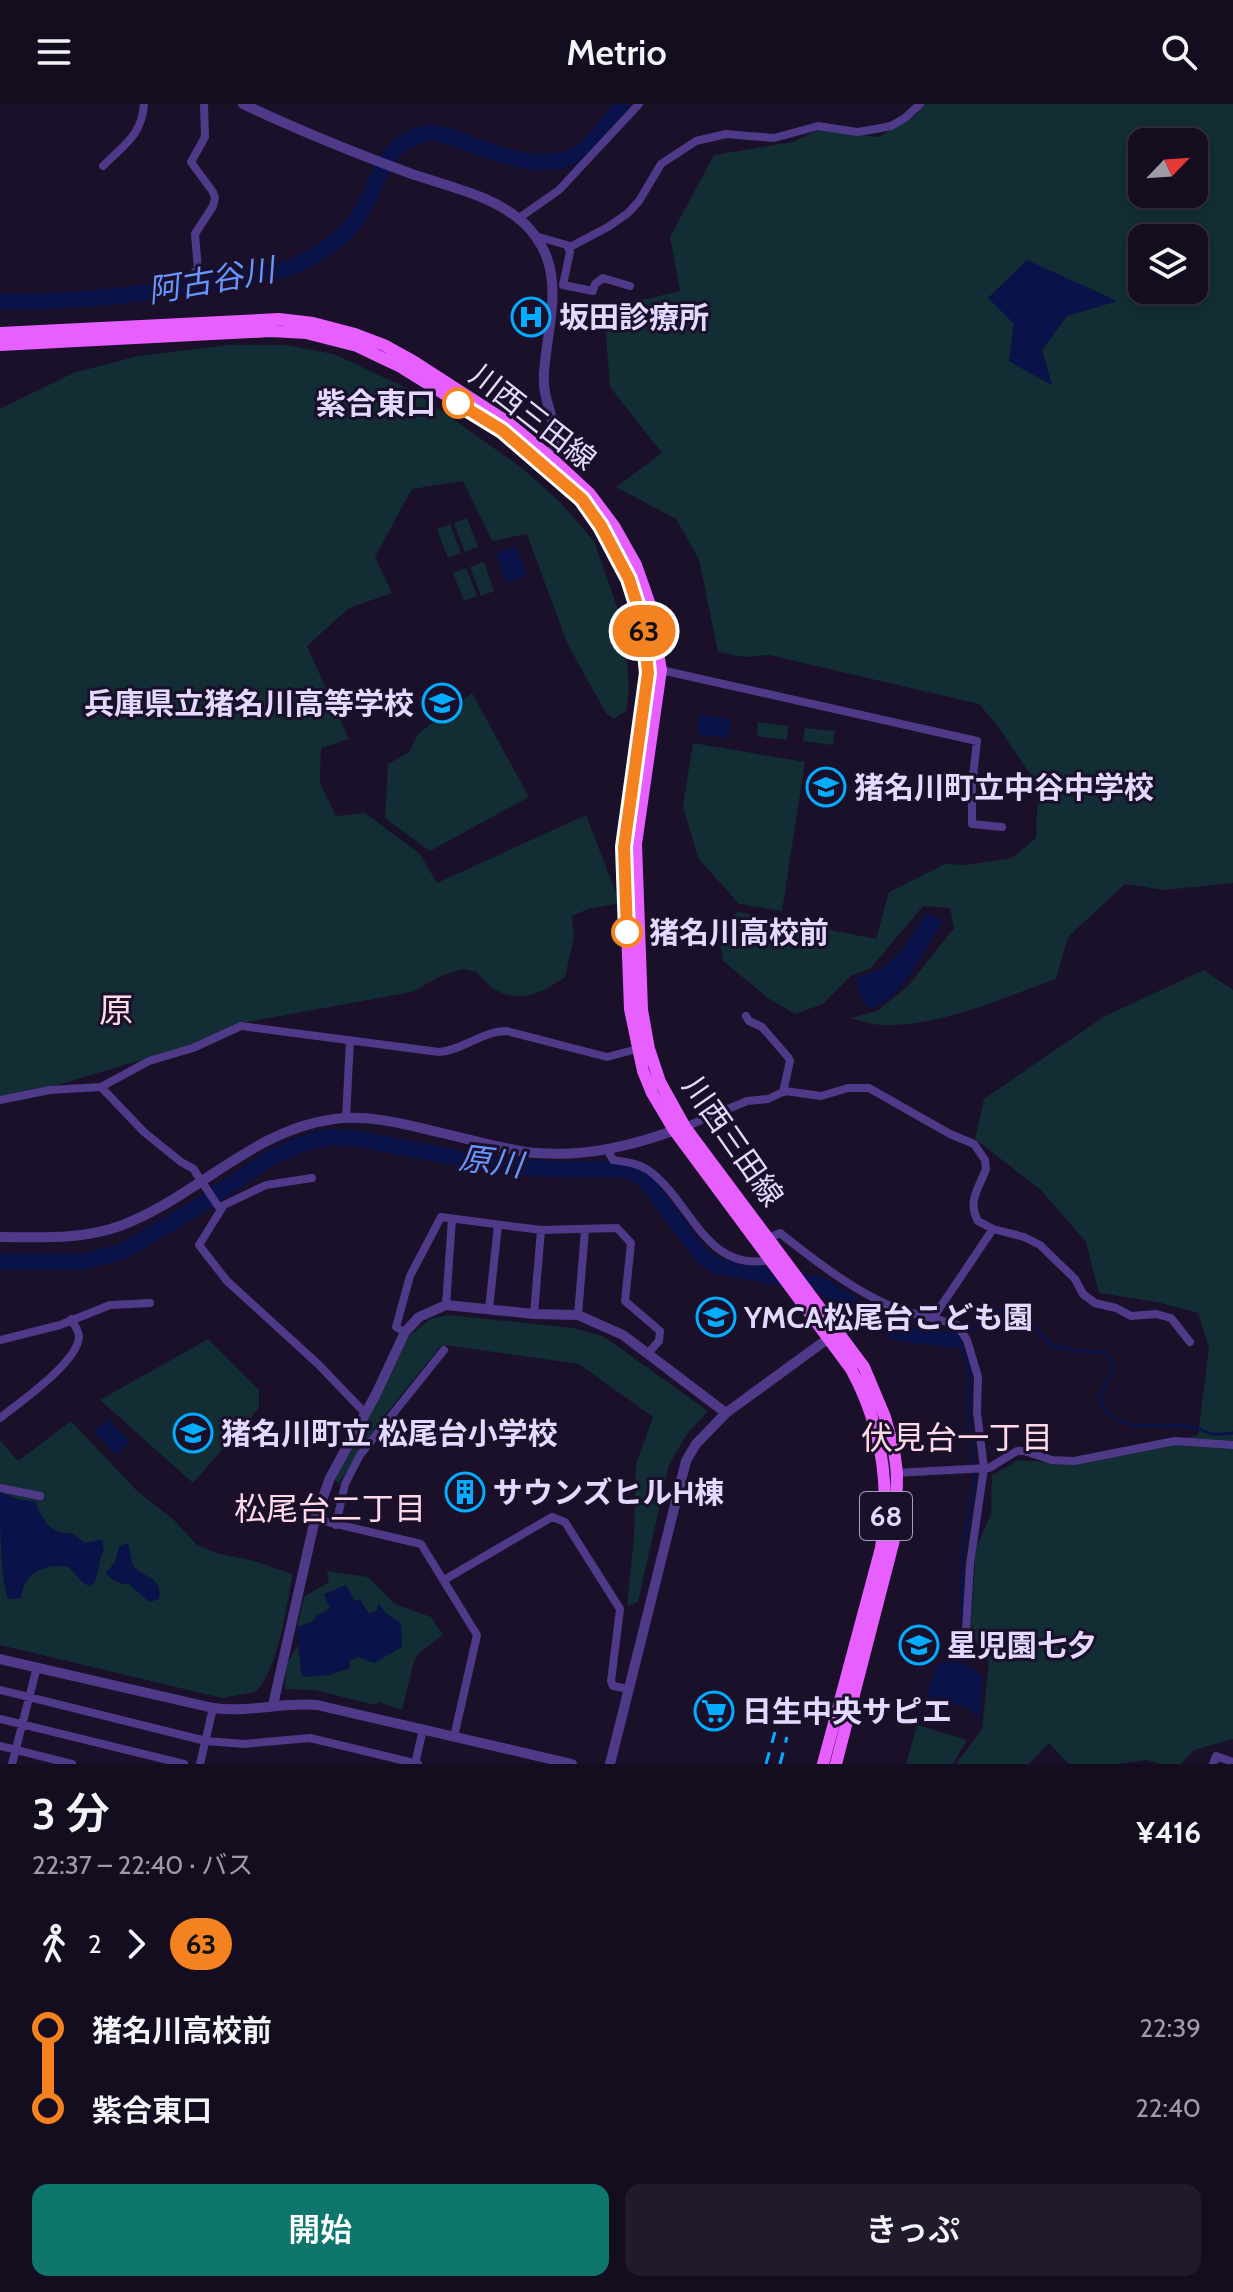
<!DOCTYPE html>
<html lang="ja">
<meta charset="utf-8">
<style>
:root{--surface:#140c1f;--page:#211a2c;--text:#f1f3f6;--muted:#9d9ba4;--line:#332c3d;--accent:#0f766e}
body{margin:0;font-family:Cabin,"Noto Sans JP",sans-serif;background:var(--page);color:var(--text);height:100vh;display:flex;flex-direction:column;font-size:30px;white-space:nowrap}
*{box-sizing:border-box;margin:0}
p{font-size:26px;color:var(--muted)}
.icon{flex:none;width:44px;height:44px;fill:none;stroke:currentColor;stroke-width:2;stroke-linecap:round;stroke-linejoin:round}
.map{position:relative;height:1660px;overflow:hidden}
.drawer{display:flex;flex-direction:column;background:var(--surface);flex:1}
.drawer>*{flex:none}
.badge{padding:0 16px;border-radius:26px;font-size:28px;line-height:52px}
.needle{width:52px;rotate:65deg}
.controls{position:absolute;left:1128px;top:24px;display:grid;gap:16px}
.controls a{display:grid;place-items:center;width:80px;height:80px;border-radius:16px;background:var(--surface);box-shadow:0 4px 12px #0003,0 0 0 2px var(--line);font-size:40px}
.map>.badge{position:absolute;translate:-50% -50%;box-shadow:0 0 0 4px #fff}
.legs{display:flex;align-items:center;gap:12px;height:88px;padding:0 32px;font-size:26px}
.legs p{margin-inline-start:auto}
.summary{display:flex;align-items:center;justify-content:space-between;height:136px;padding:0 32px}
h1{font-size:44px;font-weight:600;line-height:60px}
.button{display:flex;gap:16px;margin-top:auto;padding:16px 32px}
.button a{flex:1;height:92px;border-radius:16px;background:var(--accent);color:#fff;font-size:32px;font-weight:600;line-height:92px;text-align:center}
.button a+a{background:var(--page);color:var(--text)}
ul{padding:0 32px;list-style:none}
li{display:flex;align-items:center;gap:28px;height:80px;font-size:30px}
li i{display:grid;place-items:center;width:12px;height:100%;margin:0 10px;background:currentColor}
li i::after{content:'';width:20px;height:20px;margin:-10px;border:6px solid;border-radius:50%;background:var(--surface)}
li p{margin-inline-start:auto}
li:first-child i{background:linear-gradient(#0000 50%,currentColor 0)}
li:last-child i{background:linear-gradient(currentColor 50%,#0000 0)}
header{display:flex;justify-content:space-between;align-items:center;height:104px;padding:0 32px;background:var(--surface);font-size:36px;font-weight:600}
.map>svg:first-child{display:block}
.green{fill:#122d33;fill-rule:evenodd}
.water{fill:#091249}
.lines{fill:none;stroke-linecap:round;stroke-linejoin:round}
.stream{stroke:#091249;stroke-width:3}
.river{stroke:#091249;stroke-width:16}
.minor{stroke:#4f3a89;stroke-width:8}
.tertiary{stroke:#4f3a89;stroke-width:10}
.primary{stroke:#e85fff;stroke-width:12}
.rail{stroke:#04acff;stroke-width:3;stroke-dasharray:12 10;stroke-linecap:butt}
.minor-bridge{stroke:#4f3a89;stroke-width:8}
.line-1-casing{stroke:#fff;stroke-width:18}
.line-1{stroke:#f58220;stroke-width:12}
.stop-1-dot{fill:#fff;stroke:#f58220;stroke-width:4}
.labels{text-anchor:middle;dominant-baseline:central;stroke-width:6;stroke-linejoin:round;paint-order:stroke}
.shield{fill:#1a1029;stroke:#a89cbf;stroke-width:2}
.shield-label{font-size:28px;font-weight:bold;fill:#e5d8ff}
.poi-label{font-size:30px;font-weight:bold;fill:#e5d8ff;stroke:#1a1029;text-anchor:start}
.stop-label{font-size:30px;font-weight:bold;fill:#e5d8ff;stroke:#1a1029;text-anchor:end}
.street-label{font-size:30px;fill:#e5d8ff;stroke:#1a1029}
.water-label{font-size:32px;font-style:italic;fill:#6695ff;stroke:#1a1029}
.neighbourhood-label{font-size:32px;fill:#ffdae9;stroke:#1a1029}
.quarter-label{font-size:34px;fill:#ffdae9;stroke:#1a1029}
</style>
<header><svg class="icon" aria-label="menu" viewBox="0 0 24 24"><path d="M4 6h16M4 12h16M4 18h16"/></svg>Metrio<svg class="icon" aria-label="search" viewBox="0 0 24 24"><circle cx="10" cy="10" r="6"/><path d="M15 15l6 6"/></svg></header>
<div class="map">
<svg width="1233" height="1660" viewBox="0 0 1233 1660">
<rect width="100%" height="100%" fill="#1a1029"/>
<path class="green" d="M 924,0 L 1233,0 L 1233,779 L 1164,786 L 1125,780 L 1068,833 L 1056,875 C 1001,894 941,923 881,921 C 871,920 860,917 850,914 L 877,907 L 908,882 L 954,824 L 950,804 L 923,802 L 870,865 L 852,871 L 823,900 L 795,910 L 769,895 L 723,857 L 718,826 L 738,808 L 876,835 L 889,788 L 945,760 L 966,761 L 1012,754 L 1036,734 L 1038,682 L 997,621 L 979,600 L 769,551 L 744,553 L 718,548 L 699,455 L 676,415 L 616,383 L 662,349 L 610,283 L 604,205 L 680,187 L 670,133 L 714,51 L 793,38 L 820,25 L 878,33 L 916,11 ZM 1142,38 L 1194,38 L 1194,90 L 1142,90 ZM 1142,134 L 1194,134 L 1194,186 L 1142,186 ZM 1116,197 L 1067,212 L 1041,246 L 1051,280 L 1009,257 L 1014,220 Z
M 230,241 L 286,241 L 334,250 L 415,288 L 522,364 L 561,399 L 594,437 L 624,523 L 629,584 L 626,607 L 614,615 L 606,609 L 567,539 L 527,430 L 492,437 L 463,377 L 412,385 L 375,453 L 392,489 L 349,504 L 307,542 L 349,635 L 321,644 L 320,679 L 336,712 L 365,709 L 420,750 L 437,779 L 586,711 L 620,799 L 588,805 L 572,812 L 574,833 L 565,873 C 533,896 503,903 477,868 L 463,865 L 443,871 L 412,888 L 236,920 L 189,942 L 54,982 L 0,993 L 0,305 L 73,269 L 138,252 Z
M 467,414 L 478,443 L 465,448 L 454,419 Z
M 450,420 L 461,449 L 448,454 L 437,425 Z
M 484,458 L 494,487 L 481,492 L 470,463 Z
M 466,464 L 477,492 L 464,497 L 453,469 Z
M 472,589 L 529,693 L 430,747 L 385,714 L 388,660 L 409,648 L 418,630 Z
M 758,618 L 788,622 L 787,636 L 757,632 Z
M 805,624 L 835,627 L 833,641 L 803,637 Z
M 693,639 L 805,658 L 782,807 L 739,800 L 698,754 L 683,702 Z
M 1204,866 L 1233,886 L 1233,1635 L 1194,1646 L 1181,1660 L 1161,1660 L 1146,1656 L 1118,1660 L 1069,1660 L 1049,1639 L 1029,1660 L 956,1660 L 982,1625 L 989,1558 L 970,1528 L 976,1444 L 991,1410 L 992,1371 L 1019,1356 L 1067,1359 L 1136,1347 L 1198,1331 L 1209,1244 L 1198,1209 L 1157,1198 L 1099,1189 L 1086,1138 L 1041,1086 L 975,1035 L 984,995 L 1103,913 Z
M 448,1211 L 573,1224 L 603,1232 L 708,1307 L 687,1330 L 669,1361 L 638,1498 L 627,1502 L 634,1432 L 636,1360 L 653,1313 L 579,1260 L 445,1241 L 440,1243 L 380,1317 L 339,1379 L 335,1376 L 409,1232 L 430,1215 Z
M 208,1235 L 259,1286 L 259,1304 L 193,1379 L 100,1296 Z
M 71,1317 L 138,1388 L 173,1415 L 196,1440 L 216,1449 L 254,1457 L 293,1470 C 286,1502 279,1566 255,1588 L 222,1594 L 0,1541 L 0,1336 L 18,1357 Z
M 327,1467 L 368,1473 L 395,1500 L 431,1513 L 443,1531 L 419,1549 L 414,1557 L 402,1606 L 379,1598 L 374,1601 L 315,1586 L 285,1585 L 286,1561 L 298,1541 L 302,1572 L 329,1571 L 350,1564 L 349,1557 L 358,1553 L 366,1555 L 393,1513 L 386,1510 L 379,1501 L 376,1507 L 369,1510 L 360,1496 L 354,1496 L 349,1489 L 325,1494 L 330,1504 C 321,1515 310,1518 297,1523 L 304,1493 L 329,1478 Z
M 917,1621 L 967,1636 L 953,1660 L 906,1660 Z"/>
<path class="water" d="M 1027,156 L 1117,197 L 1067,212 L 1042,246 L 1052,281 L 1009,257 L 1014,220 L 988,194 Z
M 516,442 L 527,472 L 506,479 L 496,449 Z
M 699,611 L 731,615 L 728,634 L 697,630 Z
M 925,809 L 943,816 C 929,840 898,902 869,904 L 860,892 L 856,876 L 858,872 C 892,869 910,836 925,809 Z
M 108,1315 L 130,1338 L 117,1351 L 94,1328 Z
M 0,1388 L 20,1396 L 35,1397 C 42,1414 49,1431 71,1429 C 93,1443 75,1439 102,1436 L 104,1447 C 97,1457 100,1468 94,1479 L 89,1482 L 82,1478 L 69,1463 C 45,1459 24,1468 21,1494 L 9,1495 C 0,1484 0,1409 0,1388 Z
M 128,1439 L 133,1462 C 145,1474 163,1474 159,1495 L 149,1498 L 129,1480 C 122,1481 110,1476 106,1469 L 115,1458 L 119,1442 Z
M 346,1481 L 354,1496 L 360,1496 L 369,1510 L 376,1507 L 379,1500 L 386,1510 L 401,1519 L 402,1543 L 374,1559 L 358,1553 L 349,1557 L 350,1563 L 329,1571 L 302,1573 L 297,1523 L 314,1518 L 316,1512 L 330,1504 L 324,1490 Z
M 955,1557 L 974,1565 L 983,1574 L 979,1616 L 970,1605 L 926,1592 L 937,1560 Z"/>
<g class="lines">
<path class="stream" d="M 963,1521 L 961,1455 L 975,1374 L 968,1312 L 969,1267 L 963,1246 L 956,1236 L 1002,1205 L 1012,1204 L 1022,1209 L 1051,1241 L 1080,1247 L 1106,1249 L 1115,1263 L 1100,1293 C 1110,1333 1159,1319 1189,1322 C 1198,1323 1205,1329 1214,1330 C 1220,1331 1227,1329 1233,1329
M 964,1529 L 965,1565"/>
<path class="river" d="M 0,197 C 95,201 189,182 283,166 C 309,156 336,142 354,119 C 378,89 379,40 423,30 C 440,27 455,34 470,40 C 505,52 548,71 582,47 C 598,35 610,16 622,0
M 0,1158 L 81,1158 L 124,1147 L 193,1106 L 269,1055 L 301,1040 L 330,1033 L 360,1035 L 492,1061 L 550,1065 L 626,1066 L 644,1075 L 702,1152 L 716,1162 L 821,1181 L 899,1229 L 956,1236"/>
<path class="minor" d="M 103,62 C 124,41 142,31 144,0
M 519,114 L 559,86 L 639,0
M 535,132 L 567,141 L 570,148 L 563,181 L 593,187 L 595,180 L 603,174 L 630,182
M 568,144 L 608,123 L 628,109 L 639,97 L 661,60 L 696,37 L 726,30 L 774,34 L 818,22 L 857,28 L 876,25 L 891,22 L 905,14 L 920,0
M 193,170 L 198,165 L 195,130 L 213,102 L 215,94 L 213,88 L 191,58 L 205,33 L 204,0
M 656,567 L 661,566 L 977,637 L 972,681 L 972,720 L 1002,723
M 746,912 L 749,917 L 762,923 L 788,953 L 790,957 L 783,988
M 101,983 L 144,1028 L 181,1058 L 194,1065 L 196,1069
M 0,996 L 50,986 L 101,983 L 149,957 L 193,944 L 241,922 L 439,948 C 464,946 482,927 507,927 L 607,953 L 637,945
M 346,1014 L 350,936
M 685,1023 L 747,997 L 768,995 L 785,987 L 821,992 L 848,984 L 869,984 L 950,1030 L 974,1040 L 985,1056 L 986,1065 C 979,1084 967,1097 978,1117 L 993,1125 L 1024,1133 L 1040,1141 L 1075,1175 L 1083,1190 L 1095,1199 L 1116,1204 L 1131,1212 L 1156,1210 L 1171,1214 L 1190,1238
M 607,1045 L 613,1056 C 625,1058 638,1059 648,1066 C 692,1097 704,1169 771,1156
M 312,1074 L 266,1081 L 224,1101 L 199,1141 L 227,1177 L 318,1260 L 365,1309
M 767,1135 L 780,1129 C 814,1156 850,1184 890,1202 C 911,1211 935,1213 957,1221 L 967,1236 L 978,1273 L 977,1308 L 984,1364 L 970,1460 L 966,1526
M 446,1201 L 452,1115
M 489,1205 L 498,1121
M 534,1210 L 541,1126
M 578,1211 L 585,1126
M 933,1214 L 993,1125
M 405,1228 L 396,1223 L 410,1172 L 441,1113 L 541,1126 L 617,1124 L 631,1139 L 625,1197 L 660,1227 L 659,1237 L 648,1249
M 0,1236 L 60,1221 L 110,1201 L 150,1199
M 0,1314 C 20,1298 77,1259 79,1233 C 79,1226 74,1221 71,1215
M 894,1369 L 989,1364 L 1017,1347 L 1024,1347 L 1052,1356 L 1074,1357 L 1175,1337 L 1233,1341
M 0,1384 L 40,1392
M 315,1415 L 421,1440 L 477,1531 L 454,1633
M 336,1421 L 345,1380 L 360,1351 L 444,1246
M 444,1476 L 552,1413 L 565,1418 L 620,1505 L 611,1577 L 613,1582 L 629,1585
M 0,1586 L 206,1637 L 244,1640 L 310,1634 L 418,1660
M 0,1615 L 184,1660
M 0,1642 L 72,1660
M 12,1660 L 37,1563
M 200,1660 L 213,1604
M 415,1660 L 423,1625
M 1213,1660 L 1216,1652 L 1233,1658"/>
<path class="tertiary" d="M 243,0 C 298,26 355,49 412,70 C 447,82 490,91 519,115 C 531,124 542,140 547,154 C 560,190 546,233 544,269 C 541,304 567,326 547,357
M 0,1133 C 40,1133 81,1136 120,1122 C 196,1094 251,1026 334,1015 C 371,1010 407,1021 442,1029 C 473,1036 505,1046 536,1049 C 586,1053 632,1042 678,1025
M 0,1555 L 213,1604 C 249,1609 281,1598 317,1601 L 572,1660
M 273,1601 L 315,1415 L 330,1374 L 376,1290 L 405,1228 L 419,1213 L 446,1201 L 534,1210 L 578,1211 L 623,1231 L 726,1309
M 610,1660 L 686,1357 L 696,1340 L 726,1309 L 833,1231"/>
<path class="primary" d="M 0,229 L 279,215 L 313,219 L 355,230 L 384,241 L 413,257 L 506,317 L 550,353 L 590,390 L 614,422 L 636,461 L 649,498 L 661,566 L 636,740 L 642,906 L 649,945 L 660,978 L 685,1023 L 864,1263 L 885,1313 L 894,1346 L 897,1369 L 896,1428 L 836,1660
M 0,241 L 271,227 L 306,229 L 357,242 L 399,262 L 502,326 L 582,395 L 601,422 L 629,475 L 643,519 L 648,569 L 624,743 L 630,905 L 643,967 L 652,989 L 674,1026 L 851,1265 C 882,1322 891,1380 881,1444 L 823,1660"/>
<path class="rail" d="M 766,1660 L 775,1628
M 780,1660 L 787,1633"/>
<path class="minor-bridge" d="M 196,1069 L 218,1102"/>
</g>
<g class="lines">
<g class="line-1-casing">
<path id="line-1" d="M 458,299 L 502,326 L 582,395 L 601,422 L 629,475 L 643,519 L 648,569 L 624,743 L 627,828"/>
</g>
<use href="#line-1" class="line-1"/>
</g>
<defs>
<g id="hospital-ring" transform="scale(2)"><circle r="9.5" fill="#1a1029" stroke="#04acff" stroke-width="1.5"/><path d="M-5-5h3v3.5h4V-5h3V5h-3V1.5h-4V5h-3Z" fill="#04acff"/></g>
<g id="university-ring" transform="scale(2)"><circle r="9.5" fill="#1a1029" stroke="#04acff" stroke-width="1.5"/><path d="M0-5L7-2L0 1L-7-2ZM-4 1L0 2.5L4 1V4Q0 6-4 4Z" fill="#04acff"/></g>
<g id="school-ring" transform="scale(2)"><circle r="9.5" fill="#1a1029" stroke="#04acff" stroke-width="1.5"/><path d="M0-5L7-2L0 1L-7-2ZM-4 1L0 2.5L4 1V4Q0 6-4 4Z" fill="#04acff"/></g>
<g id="building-ring" transform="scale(2)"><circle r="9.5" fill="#1a1029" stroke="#04acff" stroke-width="1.5"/><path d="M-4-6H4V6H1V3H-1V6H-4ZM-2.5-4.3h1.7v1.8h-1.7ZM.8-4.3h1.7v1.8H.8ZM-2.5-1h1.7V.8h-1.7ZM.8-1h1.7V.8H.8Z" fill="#04acff"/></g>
<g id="supermarket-ring" transform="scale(2)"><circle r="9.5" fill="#1a1029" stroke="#04acff" stroke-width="1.5"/><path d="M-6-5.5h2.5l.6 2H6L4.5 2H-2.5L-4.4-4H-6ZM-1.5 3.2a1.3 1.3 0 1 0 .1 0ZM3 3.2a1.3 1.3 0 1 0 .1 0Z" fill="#04acff"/></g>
</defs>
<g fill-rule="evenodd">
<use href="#hospital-ring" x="531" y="213"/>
<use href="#university-ring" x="442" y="599"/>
<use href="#school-ring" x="826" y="683"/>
<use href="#school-ring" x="716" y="1213"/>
<use href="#school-ring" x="193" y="1329"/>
<use href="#building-ring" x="465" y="1388"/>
<use href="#school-ring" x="919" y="1541"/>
<use href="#supermarket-ring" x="714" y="1607"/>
</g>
<g class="stop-1-dot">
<circle cx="458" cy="299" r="14"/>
<circle cx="627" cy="828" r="14"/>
</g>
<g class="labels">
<rect class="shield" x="860" y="1388" width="52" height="48" rx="6"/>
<g class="shield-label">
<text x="886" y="1412">68</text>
</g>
<g class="poi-label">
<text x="559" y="213">坂田診療所</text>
<text x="414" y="599" text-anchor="end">兵庫県立猪名川高等学校</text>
<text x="854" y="683">猪名川町立中谷中学校</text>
<text x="744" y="1213">YMCA松尾台こども園</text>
<text x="221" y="1329">猪名川町立 松尾台小学校</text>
<text x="493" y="1388">サウンズヒルH棟</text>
<text x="947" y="1541">星児園七夕</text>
<text x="742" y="1607">日生中央サピエ</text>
</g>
<g class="stop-label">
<text x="436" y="299">紫合東口</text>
<text x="649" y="828" text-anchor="start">猪名川高校前</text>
</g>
<g class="street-label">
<text transform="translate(533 313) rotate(38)">川西三田線</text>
<text transform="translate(733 1037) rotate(55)">川西三田線</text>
</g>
<g class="water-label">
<text transform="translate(211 176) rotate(-10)">阿古谷川</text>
<text transform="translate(491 1057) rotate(7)">原川</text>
</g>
<g class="neighbourhood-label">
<text x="957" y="1333">伏見台一丁目</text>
<text x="330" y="1404">松尾台二丁目</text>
</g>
<g class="quarter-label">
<text x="116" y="906">原</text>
</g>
</g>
</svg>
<div class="controls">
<a><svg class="needle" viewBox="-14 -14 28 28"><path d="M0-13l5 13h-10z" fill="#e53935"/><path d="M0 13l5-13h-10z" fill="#9d9ba4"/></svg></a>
<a><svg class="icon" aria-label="layers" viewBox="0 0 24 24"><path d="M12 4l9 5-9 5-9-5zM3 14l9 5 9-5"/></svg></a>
</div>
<b class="badge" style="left:644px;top:527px;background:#f58220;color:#111">63</b>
</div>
<section class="drawer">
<div class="summary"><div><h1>3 分</h1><p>22:37 – 22:40 · バス</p></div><b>¥416</b></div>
<div class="legs"><svg class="icon" aria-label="walk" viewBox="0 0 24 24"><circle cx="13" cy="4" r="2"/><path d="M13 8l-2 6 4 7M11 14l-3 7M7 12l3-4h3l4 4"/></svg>2<svg class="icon" aria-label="forward" viewBox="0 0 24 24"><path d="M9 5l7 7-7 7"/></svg><b class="badge" style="background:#f58220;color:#111">63</b></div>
<ul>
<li><i style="color:#f58220"></i><b>猪名川高校前</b><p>22:39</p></li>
<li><i style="color:#f58220"></i><b>紫合東口</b><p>22:40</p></li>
</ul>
<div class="button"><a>開始</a><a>きっぷ</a></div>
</section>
